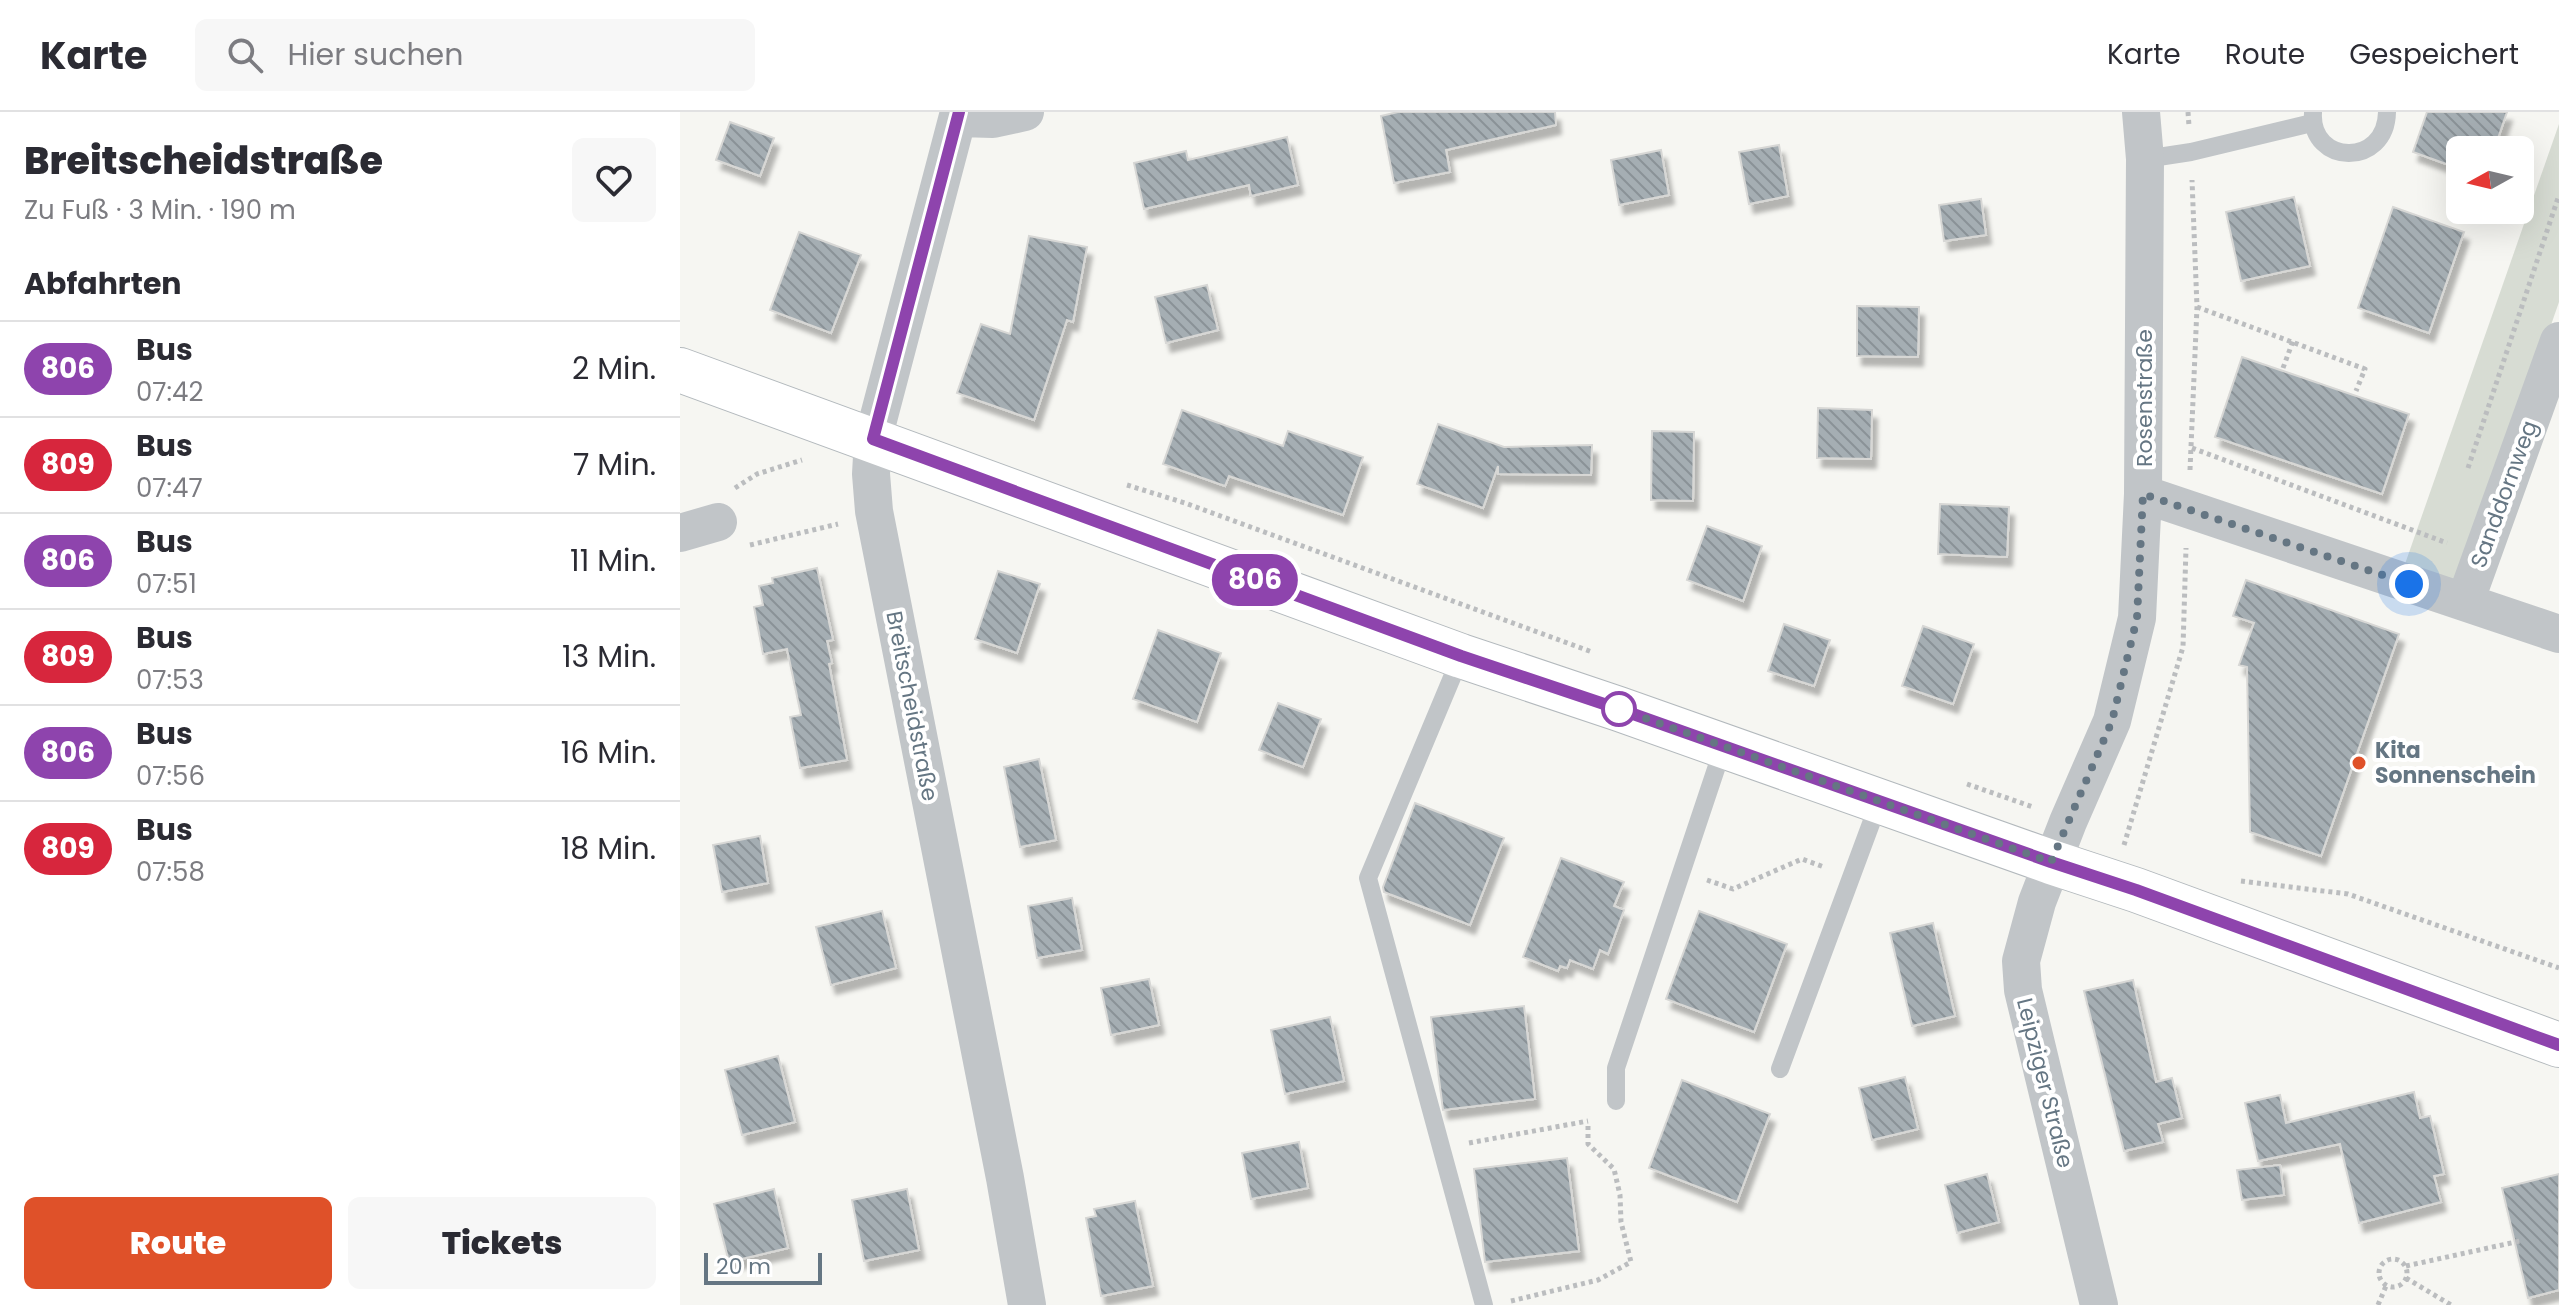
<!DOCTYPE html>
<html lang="de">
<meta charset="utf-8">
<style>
:root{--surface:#fff;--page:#f7f7f7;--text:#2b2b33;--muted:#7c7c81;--line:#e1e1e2;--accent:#df5129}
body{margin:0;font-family:Poppins,sans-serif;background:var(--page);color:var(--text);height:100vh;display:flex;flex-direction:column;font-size:30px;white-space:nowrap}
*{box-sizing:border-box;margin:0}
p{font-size:26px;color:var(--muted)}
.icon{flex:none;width:44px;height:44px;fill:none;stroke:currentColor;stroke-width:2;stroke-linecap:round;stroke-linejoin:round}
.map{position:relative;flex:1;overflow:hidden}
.panel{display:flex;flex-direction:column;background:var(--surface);width:680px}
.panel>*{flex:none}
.badge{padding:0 16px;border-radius:26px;font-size:28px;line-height:52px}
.needle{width:52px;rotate:262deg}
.controls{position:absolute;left:1766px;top:24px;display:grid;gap:16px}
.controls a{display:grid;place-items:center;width:88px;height:88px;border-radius:12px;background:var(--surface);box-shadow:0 8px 32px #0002;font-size:40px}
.scale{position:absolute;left:24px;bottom:20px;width:118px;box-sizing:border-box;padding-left:8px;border:4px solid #657683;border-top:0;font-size:22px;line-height:28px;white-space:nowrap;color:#657683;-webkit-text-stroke:6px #fff;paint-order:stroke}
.you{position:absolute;width:40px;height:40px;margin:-20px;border:6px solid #fff;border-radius:50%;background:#1a73e8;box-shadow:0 0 0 12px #1a73e833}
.map>.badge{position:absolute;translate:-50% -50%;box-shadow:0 0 0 4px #fff}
h2{padding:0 24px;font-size:30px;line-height:72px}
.round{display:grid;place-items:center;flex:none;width:84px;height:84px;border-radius:12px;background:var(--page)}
.overview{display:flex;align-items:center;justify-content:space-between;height:136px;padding:0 24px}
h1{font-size:38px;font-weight:800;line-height:60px}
.cta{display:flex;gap:16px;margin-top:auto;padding:16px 24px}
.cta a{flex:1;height:92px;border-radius:12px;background:var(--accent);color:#fff;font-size:32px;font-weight:800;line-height:92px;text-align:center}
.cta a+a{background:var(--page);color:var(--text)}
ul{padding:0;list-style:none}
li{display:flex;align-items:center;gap:24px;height:96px;padding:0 24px;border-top:2px solid var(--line)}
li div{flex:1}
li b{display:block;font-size:30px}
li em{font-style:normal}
li .badge{min-width:88px;font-weight:700;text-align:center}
header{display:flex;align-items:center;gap:48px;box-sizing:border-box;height:112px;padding:0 40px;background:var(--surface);border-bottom:2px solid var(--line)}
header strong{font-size:38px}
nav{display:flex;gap:44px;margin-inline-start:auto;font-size:28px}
.search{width:560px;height:72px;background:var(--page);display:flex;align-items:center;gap:20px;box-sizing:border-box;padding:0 28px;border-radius:12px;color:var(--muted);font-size:30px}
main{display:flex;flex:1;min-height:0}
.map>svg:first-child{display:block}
.park{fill:#d7dcd3}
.building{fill:url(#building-back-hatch);stroke:#d7d7d5;stroke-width:2;filter:url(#shadow)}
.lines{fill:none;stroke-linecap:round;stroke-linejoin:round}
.secondary-casing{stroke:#b3b9bd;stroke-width:46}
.path{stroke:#bbbdbf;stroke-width:5;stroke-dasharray:4 4;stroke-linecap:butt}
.lane{stroke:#c1c5c8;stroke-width:18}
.street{stroke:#c1c5c8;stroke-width:38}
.secondary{stroke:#fff;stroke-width:44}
.line-casing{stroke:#fff;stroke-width:18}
.line{stroke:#8e44ad;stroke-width:12}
.walk{stroke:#657683;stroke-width:8;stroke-dasharray:0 14.4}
.stop-dot{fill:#fff;stroke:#8e44ad;stroke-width:4}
.poi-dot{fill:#df5129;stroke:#fff;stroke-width:3}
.labels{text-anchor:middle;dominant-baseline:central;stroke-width:8;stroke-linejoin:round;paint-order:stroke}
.street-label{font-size:22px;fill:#657683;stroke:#fff}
.poi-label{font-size:22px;font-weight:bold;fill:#657683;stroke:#fff;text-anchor:start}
</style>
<header>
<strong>Karte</strong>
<div class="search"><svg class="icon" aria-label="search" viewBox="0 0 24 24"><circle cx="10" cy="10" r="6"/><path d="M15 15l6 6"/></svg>Hier suchen</div>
<nav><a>Karte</a><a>Route</a><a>Gespeichert</a></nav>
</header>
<main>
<section class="panel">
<div class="overview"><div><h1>Breitscheidstraße</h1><p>Zu Fuß · 3 Min. · 190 m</p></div><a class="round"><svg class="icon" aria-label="heart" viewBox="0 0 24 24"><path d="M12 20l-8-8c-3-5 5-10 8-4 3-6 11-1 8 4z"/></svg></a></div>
<h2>Abfahrten</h2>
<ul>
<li><span class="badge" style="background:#8e44ad;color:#fff">806</span><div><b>Bus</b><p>07:42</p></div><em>2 Min.</em></li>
<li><span class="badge" style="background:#d7263d;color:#fff">809</span><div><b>Bus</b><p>07:47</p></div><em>7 Min.</em></li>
<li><span class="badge" style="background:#8e44ad;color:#fff">806</span><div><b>Bus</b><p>07:51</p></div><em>11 Min.</em></li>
<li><span class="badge" style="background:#d7263d;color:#fff">809</span><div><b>Bus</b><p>07:53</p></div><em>13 Min.</em></li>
<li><span class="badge" style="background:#8e44ad;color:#fff">806</span><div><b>Bus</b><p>07:56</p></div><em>16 Min.</em></li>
<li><span class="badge" style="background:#d7263d;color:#fff">809</span><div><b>Bus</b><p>07:58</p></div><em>18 Min.</em></li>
</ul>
<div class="cta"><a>Route</a><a>Tickets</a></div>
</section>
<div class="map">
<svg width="1879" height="1193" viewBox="0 0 1879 1193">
<defs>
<pattern id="building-back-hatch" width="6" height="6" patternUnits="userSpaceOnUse" patternTransform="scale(2)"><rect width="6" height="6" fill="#a5aeb3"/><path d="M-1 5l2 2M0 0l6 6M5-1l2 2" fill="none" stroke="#8a9297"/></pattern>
<filter id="shadow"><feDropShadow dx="5" dy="9" stdDeviation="2" flood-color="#0004"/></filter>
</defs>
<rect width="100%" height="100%" fill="#f6f6f2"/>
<path class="park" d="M 1879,12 L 1879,190 L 1781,471 L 1725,452 Z"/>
<path class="building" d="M 718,0 L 875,0 L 876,13 L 766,38 L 770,60 L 714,71 L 701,4 Z
M 1747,0 L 1827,0 L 1814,38 L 1780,38 L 1780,57 L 1733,40 Z
M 50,10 L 94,26 L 80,64 L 36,48 Z
M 607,25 L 618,73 L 571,84 L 569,73 L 464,97 L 454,51 L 506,39 L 508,48 Z
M 1099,33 L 1108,84 L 1069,92 L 1059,40 Z
M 981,38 L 989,83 L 939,93 L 931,48 Z
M 1614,85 L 1630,154 L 1561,169 L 1546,100 Z
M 1301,87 L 1306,123 L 1264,129 L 1259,93 Z
M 1713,95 L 1784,120 L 1749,221 L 1678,196 Z
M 119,120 L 181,143 L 151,221 L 90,198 Z
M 349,124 L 407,135 L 393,210 L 387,208 L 354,308 L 277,281 L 301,212 L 330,222 Z
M 527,173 L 538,218 L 486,231 L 475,185 Z
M 1177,194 L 1239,195 L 1238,245 L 1177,244 Z
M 1562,245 L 1729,302 L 1702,382 L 1535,325 Z
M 1138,296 L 1192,298 L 1191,347 L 1137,346 Z
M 502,298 L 603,334 L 608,319 L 683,345 L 663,403 L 549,364 L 545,374 L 483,352 Z
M 758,312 L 824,335 L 912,333 L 911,363 L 818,362 L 818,354 L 803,396 L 737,372 Z
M 972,319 L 1014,320 L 1013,389 L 971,388 Z
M 1260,392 L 1329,395 L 1327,445 L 1258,442 Z
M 1027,414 L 1082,434 L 1063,489 L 1007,468 Z
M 137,456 L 153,528 L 147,529 L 152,551 L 149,552 L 167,648 L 120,656 L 110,605 L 121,603 L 107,537 L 83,542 L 74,495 L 83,493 L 79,474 L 93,471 L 92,466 Z
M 318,459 L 360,472 L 337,541 L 295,527 Z
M 1566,468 L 1719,522 L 1641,744 L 1570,720 L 1567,555 L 1559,553 L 1574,511 L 1553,504 Z
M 1104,512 L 1150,528 L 1134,574 L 1088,559 Z
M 1243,514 L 1294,532 L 1273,592 L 1222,574 Z
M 478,518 L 541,541 L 517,610 L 453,587 Z
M 598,591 L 641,607 L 623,655 L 579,638 Z
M 359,647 L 376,728 L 340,735 L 324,655 Z
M 735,691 L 824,726 L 790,813 L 704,780 L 703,775 Z
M 80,724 L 88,771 L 42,780 L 33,733 Z
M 881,746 L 944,770 L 934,794 L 944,798 L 928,842 L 920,838 L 913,857 L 890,848 L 887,856 L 880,854 L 878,859 L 843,845 Z
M 392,786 L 402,838 L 357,846 L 348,794 Z
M 202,799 L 216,856 L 151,873 L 136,815 Z
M 1019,799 L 1107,832 L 1074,920 L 986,887 Z
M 1253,811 L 1275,904 L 1232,914 L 1210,821 Z
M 469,867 L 479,913 L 431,923 L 421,876 Z
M 1453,868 L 1476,970 L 1492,966 L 1502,1006 L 1478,1012 L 1483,1030 L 1444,1039 L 1404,879 Z
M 844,894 L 855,987 L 763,998 L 751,905 Z
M 650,905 L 664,969 L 605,982 L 591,918 Z
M 98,944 L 115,1010 L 62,1023 L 45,958 Z
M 1225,965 L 1238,1017 L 1192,1028 L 1179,976 Z
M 1002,968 L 1090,1002 L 1057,1090 L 969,1056 Z
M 1734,980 L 1740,1006 L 1750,1004 L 1764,1062 L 1754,1064 L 1761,1090 L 1679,1111 L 1660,1032 L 1578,1049 L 1565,991 L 1600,983 L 1606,1011 Z
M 619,1030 L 628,1076 L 571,1087 L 562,1041 Z
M 887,1046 L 899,1139 L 805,1150 L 794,1057 Z
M 1600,1053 L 1604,1083 L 1562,1088 L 1557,1058 Z
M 1307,1062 L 1319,1110 L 1277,1121 L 1265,1073 Z
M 1879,1062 L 1879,1178 L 1848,1186 L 1822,1076 Z
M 94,1077 L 108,1136 L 49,1150 L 34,1092 Z
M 227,1077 L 239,1138 L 184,1149 L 172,1088 Z
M 455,1089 L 473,1174 L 421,1184 L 406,1106 L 416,1104 L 414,1097 Z"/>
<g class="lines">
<g class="secondary-casing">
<path id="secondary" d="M 0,258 L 781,544 L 939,597 L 1371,750 L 1456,778 L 1879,933"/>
</g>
<path class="path" d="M 1508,0 L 1509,14
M 1517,195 L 1685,257 L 1676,279
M 1603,256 L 1613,229
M 1512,336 L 1767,431
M 1788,356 L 1879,83
M 1510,358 L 1517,195 L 1512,68
M 447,373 L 505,391 L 912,540
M 55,376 L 77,362 L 122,348
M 70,433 L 158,412
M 1287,672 L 1353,695
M 1444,733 L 1503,535 L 1506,436
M 1027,768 L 1053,777 L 1122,747 L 1144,755
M 1561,769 L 1668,782 L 1879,856
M 789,1031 L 908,1009
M1699 1161a14 14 0 1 1 28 0a14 14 0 1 1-28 0Z
M 1726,1154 L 1840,1129
M 1726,1166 L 1771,1193
M 831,1189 L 918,1168 L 951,1150 L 941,1110 L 940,1083 L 934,1057 L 908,1032 L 908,1011
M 1698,1193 L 1706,1174"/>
<path class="lane" d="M 1633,1 C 1630,53 1706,56 1707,0
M 1465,47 L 1511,40 L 1632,11
M 781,544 L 688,766 L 804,1193
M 1100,957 L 1199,690
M 936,989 L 936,956 L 1043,636"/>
<path class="street" d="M 279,0 L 193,327 L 191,362 L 194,399 L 325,1066 L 347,1193
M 279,6 L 313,7 L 345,0
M 1463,382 L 1879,522
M 0,421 L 38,410
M 1785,490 L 1879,229
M 1419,1193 L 1343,878 L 1341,849 L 1357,790 L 1388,710 L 1432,609 L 1457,506 L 1463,382 L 1465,47 L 1461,0"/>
<use href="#secondary" class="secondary"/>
</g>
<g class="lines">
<g class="line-casing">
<path id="line" d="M 279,0 L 193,327 L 781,544 L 939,597 L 1371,750 L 1456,778 L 1879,933"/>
</g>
<use href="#line" class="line"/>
<path class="walk" d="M 939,597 L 1371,750 L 1432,609 L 1457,506 L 1463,382 L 1729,472"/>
</g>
<circle class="stop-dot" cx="939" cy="597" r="16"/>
<circle class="poi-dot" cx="1679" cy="651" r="8"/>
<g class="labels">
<g class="street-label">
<text transform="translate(1464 286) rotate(-90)">Rosenstraße</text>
<text transform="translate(1824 382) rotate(-70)">Sanddornweg</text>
<text transform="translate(232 594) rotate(79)">Breitscheidstraße</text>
<text transform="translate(1365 971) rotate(76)">Leipziger Straße</text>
</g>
<g class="poi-label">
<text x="1695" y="638">Kita<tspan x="1695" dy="25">Sonnenschein</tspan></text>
</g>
</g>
</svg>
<div class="controls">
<a><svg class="needle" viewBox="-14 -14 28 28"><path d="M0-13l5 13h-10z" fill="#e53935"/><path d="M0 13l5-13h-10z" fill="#7c7c81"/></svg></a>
</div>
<div class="scale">20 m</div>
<div class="you" style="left:1729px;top:472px"></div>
<b class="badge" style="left:575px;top:468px;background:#8e44ad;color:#fff">806</b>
</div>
</main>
